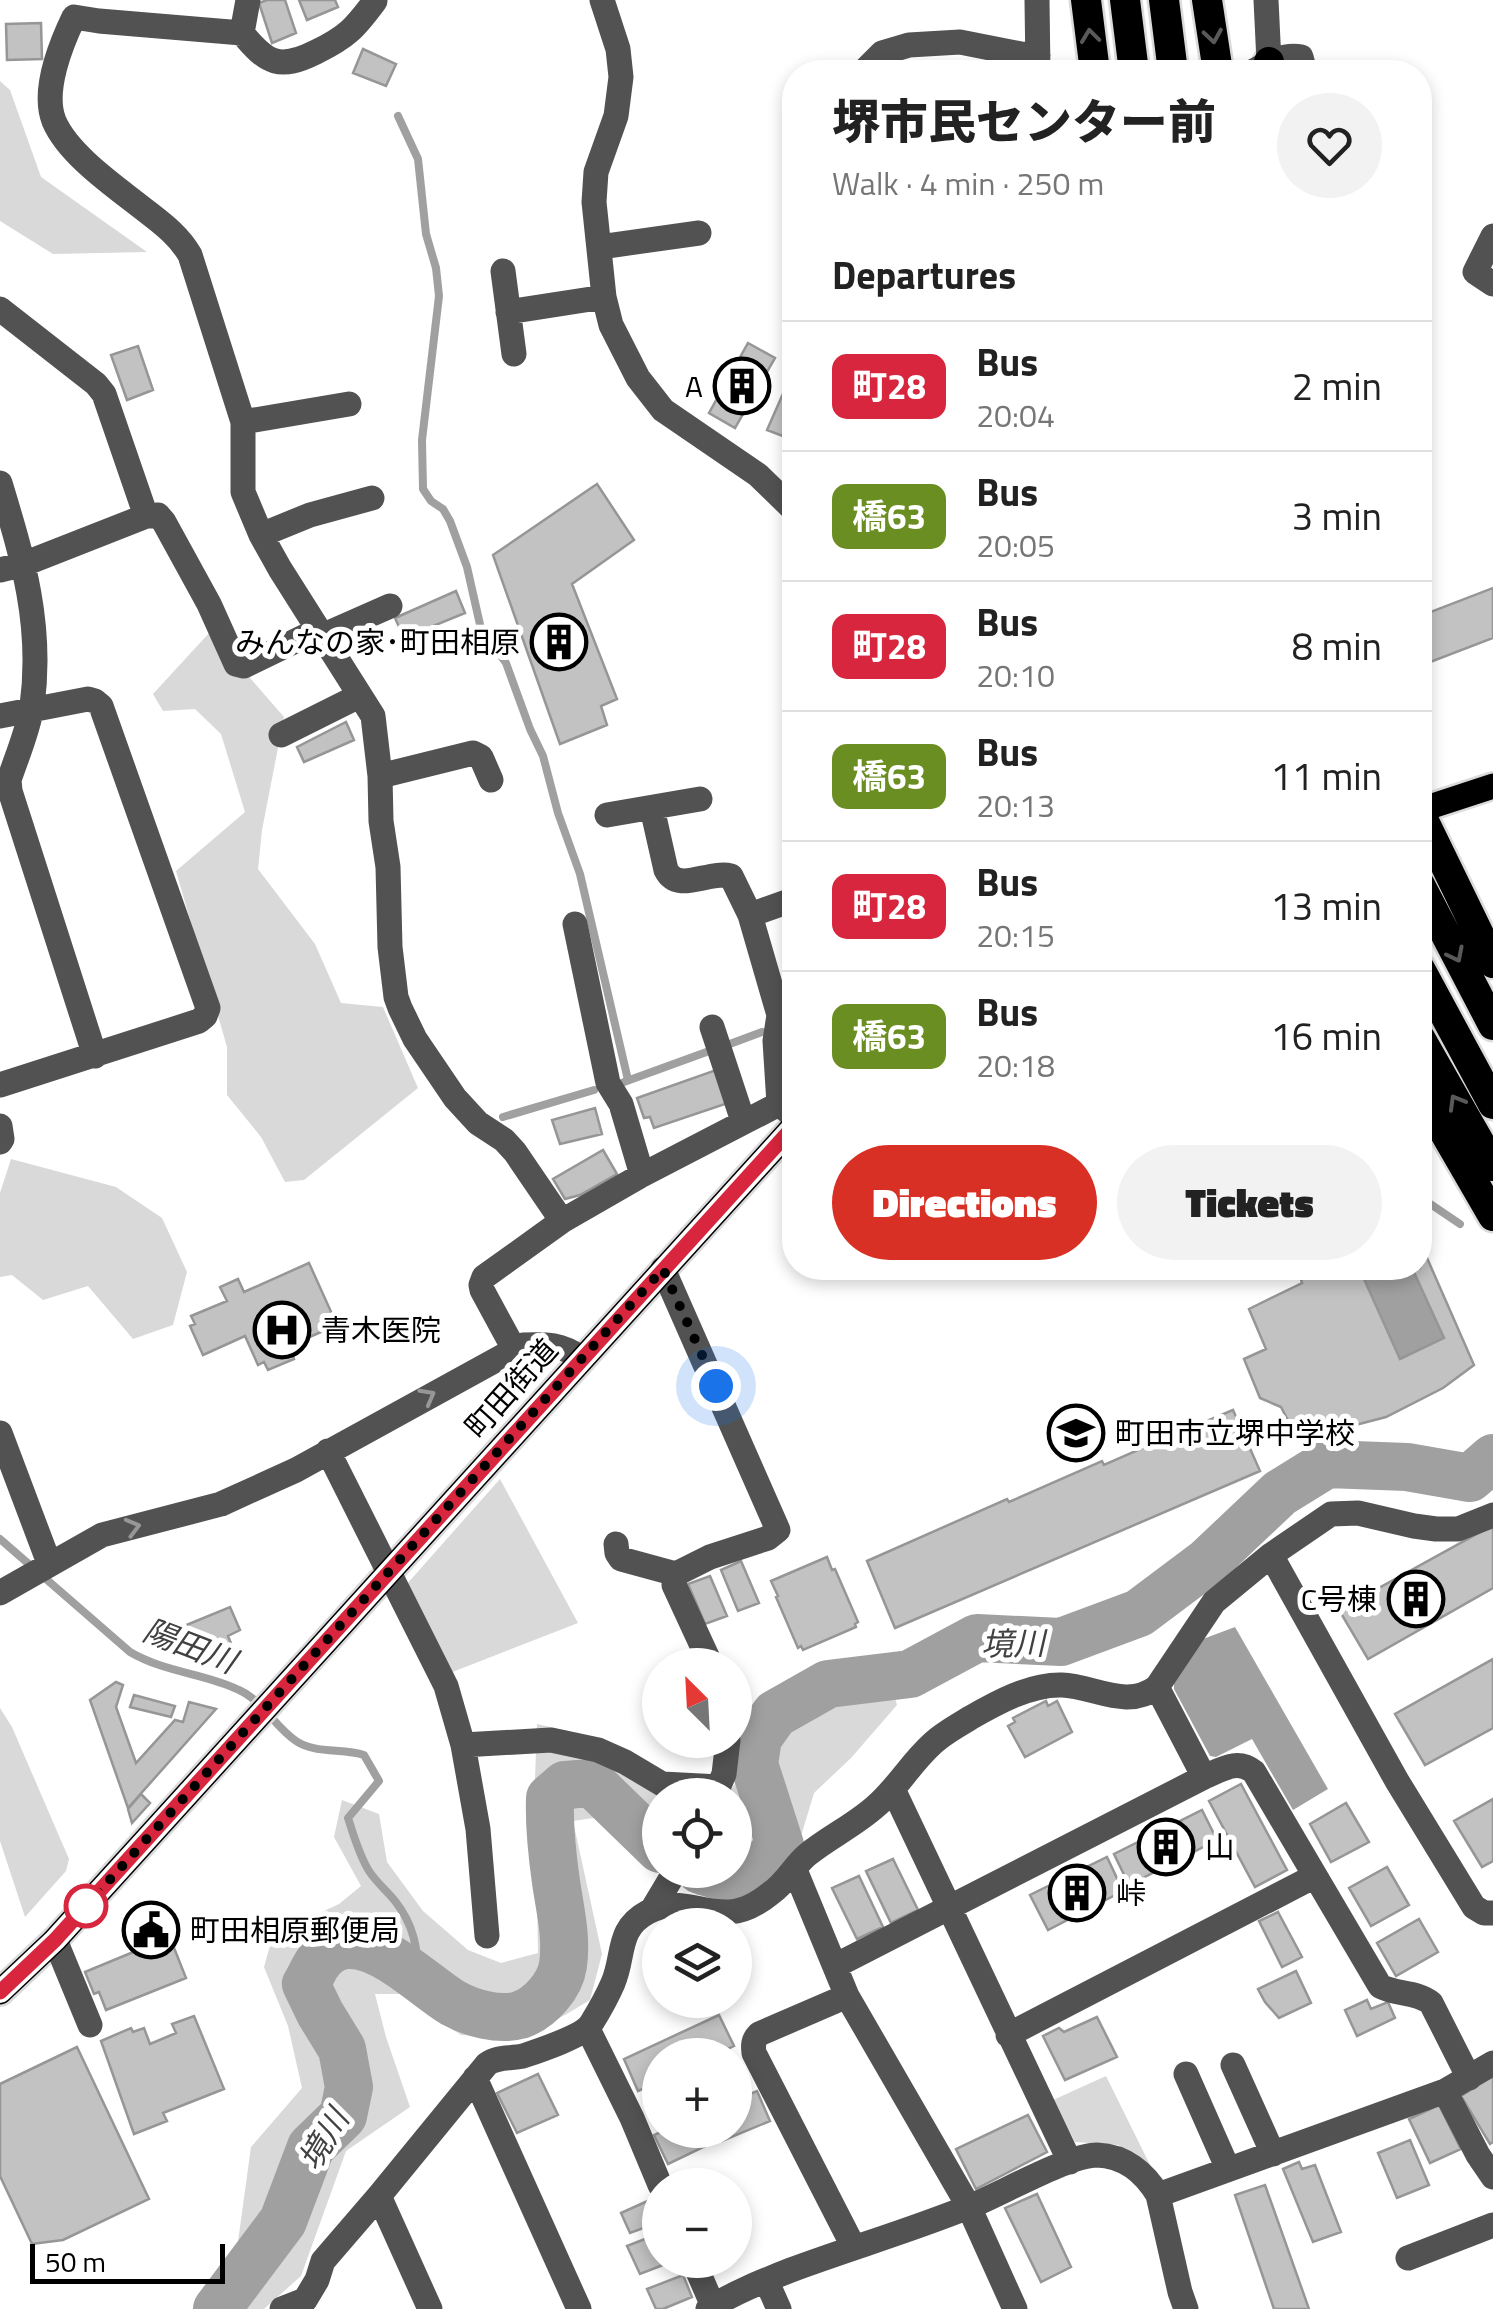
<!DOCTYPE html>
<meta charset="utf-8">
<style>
:root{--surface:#fff;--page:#f2f2f2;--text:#222;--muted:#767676;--line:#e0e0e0;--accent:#d93025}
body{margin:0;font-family:"Titillium Web","Noto Sans JP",sans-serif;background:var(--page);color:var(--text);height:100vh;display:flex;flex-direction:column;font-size:38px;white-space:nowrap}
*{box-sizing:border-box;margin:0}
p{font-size:32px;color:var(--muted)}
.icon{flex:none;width:55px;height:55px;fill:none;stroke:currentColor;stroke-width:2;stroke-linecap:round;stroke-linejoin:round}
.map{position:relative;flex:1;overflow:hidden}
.drawer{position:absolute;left:782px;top:60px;width:650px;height:1220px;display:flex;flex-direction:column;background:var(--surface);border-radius:40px;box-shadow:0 5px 15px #0003}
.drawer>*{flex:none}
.badge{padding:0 20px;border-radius:15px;font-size:35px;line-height:65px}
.needle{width:65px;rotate:336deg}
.fabs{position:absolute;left:642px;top:1648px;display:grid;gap:20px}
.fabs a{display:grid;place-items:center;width:110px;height:110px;border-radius:50%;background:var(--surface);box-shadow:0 5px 15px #0003;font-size:50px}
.scale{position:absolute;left:30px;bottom:25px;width:195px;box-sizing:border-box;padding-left:10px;border:5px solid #000;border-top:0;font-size:28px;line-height:35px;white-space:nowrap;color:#000;-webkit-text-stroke:8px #fff;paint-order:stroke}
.you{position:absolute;width:50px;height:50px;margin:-25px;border:8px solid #fff;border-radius:50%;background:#1a73e8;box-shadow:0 0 0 15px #1a73e833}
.map>.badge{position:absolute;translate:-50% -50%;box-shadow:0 0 0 5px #fff}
h2{padding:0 50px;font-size:38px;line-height:90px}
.round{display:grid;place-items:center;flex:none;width:105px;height:105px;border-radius:52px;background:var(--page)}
.headline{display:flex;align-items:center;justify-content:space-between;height:170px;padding:0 50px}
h1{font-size:48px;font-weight:800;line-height:75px}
.action{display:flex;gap:20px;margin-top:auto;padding:20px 50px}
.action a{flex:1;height:115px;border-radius:60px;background:var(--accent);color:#fff;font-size:40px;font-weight:800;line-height:115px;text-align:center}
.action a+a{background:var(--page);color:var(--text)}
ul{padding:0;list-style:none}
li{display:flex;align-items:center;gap:30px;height:130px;padding:0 50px;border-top:2px solid var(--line)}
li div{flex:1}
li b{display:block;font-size:38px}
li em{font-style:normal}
li .badge{min-width:110px;font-weight:700;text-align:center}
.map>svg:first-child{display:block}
.green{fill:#d9d9d9}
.water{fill:#a0a0a0}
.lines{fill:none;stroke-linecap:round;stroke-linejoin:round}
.stream{stroke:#a0a0a0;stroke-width:8}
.river{stroke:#a0a0a0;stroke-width:48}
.building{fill:#c2c2c2;stroke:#969696;stroke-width:2.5}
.major-casing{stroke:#dbdbdb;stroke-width:30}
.highway-casing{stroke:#dbdbdb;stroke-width:35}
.minor{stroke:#525252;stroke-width:25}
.major{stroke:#000;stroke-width:25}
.highway{stroke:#000;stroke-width:30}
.oneway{stroke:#595959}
.oneway2{stroke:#979797}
.line-casing{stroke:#fff;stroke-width:22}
.line{stroke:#d7263d;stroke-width:15}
.walk{stroke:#000;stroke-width:10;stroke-dasharray:0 18}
.stop-dot{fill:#fff;stroke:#d7263d;stroke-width:5}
.labels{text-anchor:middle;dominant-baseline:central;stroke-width:10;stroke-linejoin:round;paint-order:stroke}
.poi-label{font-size:30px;fill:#000;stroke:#fff;text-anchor:start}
.street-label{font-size:30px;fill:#000;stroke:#fff}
.water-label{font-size:32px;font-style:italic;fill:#414141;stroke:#fff}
</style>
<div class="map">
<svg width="1493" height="2309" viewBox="0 0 1493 2309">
<rect width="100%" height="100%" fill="#fff"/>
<path class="green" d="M 0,81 L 10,90 L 41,177 L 147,252 L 53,254 L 0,221 Z
M 210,632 L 284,717 L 262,830 L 258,869 L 315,944 L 341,1003 L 383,1007 L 418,1088 L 304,1180 L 285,1182 L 261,1137 L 227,1095 L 227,1047 L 176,871 L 245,812 L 221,734 L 195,709 L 163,711 L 153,694 Z
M 11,1159 L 116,1187 L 162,1218 L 187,1272 L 173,1325 L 133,1339 L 88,1286 L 43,1300 L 12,1275 L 0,1277 L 0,1193 Z
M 500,1479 L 578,1623 L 450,1673 L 406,1585 Z
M 892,1687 L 897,1705 L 851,1758 L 814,1793 L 798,1846 L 740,1891 L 697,1895 L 665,1870 L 735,1870 L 735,1795 L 727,1795 L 769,1738 L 824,1702 Z
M 0,1708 L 12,1727 L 69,1859 L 66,1871 L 25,1917 L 0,1841 Z
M 537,1724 L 568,1731 L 660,1795 L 660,1866 L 600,1817 L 573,1821 L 602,1954 L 590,2000 L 565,2015 L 516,2038 L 461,2035 L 400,1994 L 375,1994 L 386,2037 L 410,2107 L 346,2151 L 301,2276 L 264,2309 L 238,2309 L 252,2289 L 236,2256 L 251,2147 L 302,2088 L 288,2026 L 264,1967 L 273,1935 L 339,1904 L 361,1886 L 334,1837 L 342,1800 L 379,1814 L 387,1862 L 423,1911 L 468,1950 L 501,1963 L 538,1953 L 535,1779 Z
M 1106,2076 L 1152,2169 L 1118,2145 L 1075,2142 L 1053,2100 Z"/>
<path class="water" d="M 1365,1268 L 1412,1268 L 1444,1338 L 1400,1359 L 1360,1270 Z
M 1235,1627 L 1328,1789 L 1293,1810 L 1252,1739 L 1216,1757 L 1210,1756 L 1174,1689 L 1174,1681 L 1203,1639 Z"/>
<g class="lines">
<path class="stream" d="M 398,116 L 418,159 L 426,234 L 436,268 L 439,296 L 422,440 L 423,489 L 431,501 L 443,509 L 450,521 L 467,567 L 481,629 L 506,663 L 530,729 L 543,756 L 558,813 L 580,874 L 628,1080
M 727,1045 L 762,1032
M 624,1082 L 712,1050
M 503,1117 L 594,1090
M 1420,1197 L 1460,1224
M 0,1539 L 130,1652 C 166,1673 204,1673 239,1690 C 262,1700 275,1727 296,1741 C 315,1754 343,1748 364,1755 L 379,1781 L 348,1818 C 354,1836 359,1855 369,1871 C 376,1882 387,1891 395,1901 C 414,1925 418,1949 418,1977"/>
<path class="river" d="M 700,1870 C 739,1884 755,1878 780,1845 L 754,1764 L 758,1738 L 775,1714 L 828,1684 L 910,1674 L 977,1638 L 1061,1642 L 1139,1613 L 1207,1562 L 1280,1493 L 1327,1464 L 1407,1467 L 1470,1478 L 1493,1458
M 217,2309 L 283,2221 L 311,2147 L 343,2116 L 349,2087 L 342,2049 L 320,2013 L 306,1984 C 310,1978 313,1970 317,1964 C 353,1911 419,1983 453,2003 C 471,2013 499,2021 520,2015 C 540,2008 560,1986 563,1965 C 567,1937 560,1909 556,1882 C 552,1854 549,1826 550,1798 L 565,1785 L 592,1783 L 660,1849"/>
</g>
<path class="building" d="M 267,0 L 285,0 L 296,33 L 272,43 L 259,3 Z
M 299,0 L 335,0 L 338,7 L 307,20 Z
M 41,23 L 42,59 L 7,60 L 6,24 Z
M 363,49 L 396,64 L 386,86 L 353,73 Z
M 748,343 L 775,358 L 735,428 L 709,413 Z
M 138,346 L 153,390 L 127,400 L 111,355 Z
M 793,371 L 795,372 L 795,435 L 793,440 L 767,430 Z
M 597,484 L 634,540 L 572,584 L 617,699 L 601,706 L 607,725 L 560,744 L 493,555 Z
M 1493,588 L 1493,638 L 1420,666 L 1420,616 Z
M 456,591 L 465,613 L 404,638 L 395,618 Z
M 346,722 L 354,740 L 304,762 L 297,747 Z
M 716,1070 L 728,1103 L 654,1128 L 650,1117 L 644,1118 L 637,1098 Z
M 595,1108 L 602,1134 L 560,1144 L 552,1120 Z
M 603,1150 L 617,1174 L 580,1195 L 565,1199 L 553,1179 Z
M 1420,1242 L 1474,1365 L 1443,1388 L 1386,1417 L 1298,1440 L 1281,1407 L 1260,1398 L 1244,1359 L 1266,1349 L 1249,1309 L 1302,1283 L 1298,1268 L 1365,1268 L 1360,1270 L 1400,1359 L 1444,1338 L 1412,1268 L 1420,1268 Z
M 309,1263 L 337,1325 L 289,1346 L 294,1359 L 268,1370 L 264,1362 L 258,1365 L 245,1336 L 203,1355 L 190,1326 L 195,1324 L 191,1316 L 227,1301 L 220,1287 L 238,1279 L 244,1292 Z
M 1233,1410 L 1260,1471 L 895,1628 L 867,1561 L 1007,1499 L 1009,1502 L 1102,1461 L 1104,1465 L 1145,1447 L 1145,1444 L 1168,1433 L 1169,1437 Z
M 1493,1525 L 1493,1588 L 1368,1659 L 1339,1610 Z
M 827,1557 L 832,1570 L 835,1569 L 858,1622 L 855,1624 L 856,1627 L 803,1650 L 801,1646 L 798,1648 L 776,1597 L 778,1596 L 771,1581 Z
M 741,1561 L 759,1603 L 738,1611 L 721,1570 Z
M 710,1576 L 727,1616 L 705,1624 L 688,1584 Z
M 230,1607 L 240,1630 L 228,1636 L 232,1646 L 219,1653 L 221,1659 L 201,1667 L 184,1626 Z
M 1493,1659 L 1493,1728 L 1425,1765 L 1395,1714 Z
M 116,1682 L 123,1685 L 116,1707 L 136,1763 L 175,1720 L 183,1722 L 189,1702 L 216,1709 L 128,1808 L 90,1700 Z
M 134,1695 L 175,1706 L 171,1717 L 130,1707 Z
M 1046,1701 L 1048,1706 L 1057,1701 L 1072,1732 L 1025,1757 L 1008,1726 L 1015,1722 L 1013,1718 Z
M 1241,1784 L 1287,1870 L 1255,1887 L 1209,1801 Z
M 141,1794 L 150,1803 L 132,1823 L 128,1809 Z
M 1493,1799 L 1493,1861 L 1482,1867 L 1454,1821 Z
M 1346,1803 L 1369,1842 L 1331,1862 L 1310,1824 Z
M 1202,1810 L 1217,1840 L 1129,1885 L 1114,1854 Z
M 1107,1857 L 1123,1891 L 1048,1930 L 1030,1895 Z
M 893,1859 L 918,1910 L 891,1923 L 866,1871 Z
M 1387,1867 L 1409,1905 L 1371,1926 L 1349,1888 Z
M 859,1876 L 883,1927 L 857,1939 L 832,1888 Z
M 159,1910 L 186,1978 L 106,2010 L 99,1992 L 94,1994 L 85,1972 L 143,1948 L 132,1921 Z
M 1278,1912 L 1302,1957 L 1282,1967 L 1259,1921 Z
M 1419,1919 L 1438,1952 L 1396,1976 L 1377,1943 Z
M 1296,1971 L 1311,2003 L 1279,2018 L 1265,2002 L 1258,1989 Z
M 1367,2000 L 1371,2009 L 1388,2002 L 1395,2018 L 1357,2036 L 1345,2010 Z
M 719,2015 L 734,2046 L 715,2055 L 660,2055 L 660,2081 L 638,2091 L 624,2059 Z
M 194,2016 L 224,2089 L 163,2113 L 167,2121 L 134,2134 L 101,2041 L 131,2028 L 133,2032 L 144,2028 L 150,2044 L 176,2033 L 172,2024 Z
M 1097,2017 L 1117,2057 L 1065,2080 L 1043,2036 L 1059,2028 L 1064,2032 Z
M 77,2047 L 149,2199 L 63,2240 L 32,2244 L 0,2176 L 0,2084 Z
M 538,2074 L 558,2115 L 517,2133 L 497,2093 Z
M 1493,2076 L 1493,2142 L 1490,2144 L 1461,2096 Z
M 757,2091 L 770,2121 L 722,2141 L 717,2130 L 735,2130 L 735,2100 Z
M 1439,2105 L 1461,2149 L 1430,2163 L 1409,2119 Z
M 1028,2115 L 1047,2152 L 976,2189 L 956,2149 Z
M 665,2130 L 711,2130 L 716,2141 L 668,2164 L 654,2135 Z
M 1410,2140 L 1429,2185 L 1397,2198 L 1378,2153 Z
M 1299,2162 L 1302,2169 L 1315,2165 L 1341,2232 L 1313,2242 L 1283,2169 Z
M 1265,2185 L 1309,2309 L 1274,2309 L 1235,2195 Z
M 1037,2194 L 1071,2267 L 1041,2282 L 1005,2208 Z
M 652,2199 L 660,2222 L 630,2233 L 621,2213 Z
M 660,2233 L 660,2260 L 676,2260 L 640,2274 L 627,2246 Z
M 683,2275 L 692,2297 L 663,2309 L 656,2309 L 647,2289 Z"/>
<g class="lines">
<g class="major-casing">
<path id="major" d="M 1420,810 L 1493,786
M 0,1992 L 55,1940 L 795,1125"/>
</g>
<g class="highway-casing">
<path id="highway" d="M 1086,0 L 1095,72
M 1125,0 L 1134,72
M 1164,0 L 1173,72
M 1207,0 L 1218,72
M 1269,62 L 1270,72
M 1420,813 L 1493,963
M 1420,885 L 1493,1025
M 1420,969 L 1493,1104
M 1420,1038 L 1493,1166
M 1420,1090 L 1493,1216"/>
</g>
<path class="minor" d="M 248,0 L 242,33 C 267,64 280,70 316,52 C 347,37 355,28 375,1
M 602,0 L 618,49 L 621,77 L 616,116 L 596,172 L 594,202 L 604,297 L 611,325 L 638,378 L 663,410 L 758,475 L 795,511
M 1037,0 L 1038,72
M 1266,0 L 1269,62
M 242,33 L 99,21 L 74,17 C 61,44 42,91 54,121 C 68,154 113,185 141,207 C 160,222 178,234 190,255 L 243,422 L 243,492 L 261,535 L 280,569 L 373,716 L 380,776 L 381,821 L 388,867 L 390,947 L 396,997 L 400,1008 L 415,1039 L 455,1098 L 478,1123 L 504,1140 L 515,1152 L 562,1221
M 863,72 L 882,53 L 909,45 L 960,42 L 1021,54 L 1038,55
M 1252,72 C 1266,64 1284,53 1301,57 L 1305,72
M 1493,236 L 1475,272 L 1493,284
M 600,247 L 699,233
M 503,271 L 514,354
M 0,309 L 96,384 L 104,394 L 146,516 L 24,564 L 0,570
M 508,312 L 604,297
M 243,422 L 349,404
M 0,483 C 23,559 43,625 32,706 C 28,731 17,756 9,780 L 10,791 L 95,1056
M 146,516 L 158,515 L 164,522 L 209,604 L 236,664 L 244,666 L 318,630
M 261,535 L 310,515 L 372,498
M 322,636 L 390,606
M 0,716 L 88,699 L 95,701 L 101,706 L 208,1008 L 205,1016 L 199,1021 L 0,1085
M 281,735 L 359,696
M 380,776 L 473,753 L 481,757 L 491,780
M 652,808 L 666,870 C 678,894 709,870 731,876 L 750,915 L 779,1015 L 775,1041 L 779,1104
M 607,815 L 700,799
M 750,915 L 795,899
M 575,924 L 608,1083 L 621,1104 L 642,1175
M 712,1027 L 743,1121
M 0,1126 L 2,1139 L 0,1142
M 514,1349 L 482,1290 L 481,1285 L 484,1277 L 562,1221 L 642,1175 L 779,1104 L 795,1117
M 0,1433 L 49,1563
M 328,1451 L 446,1686 L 463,1745 L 478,1829 L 487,1936
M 616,1544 L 617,1553 L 621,1559 L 676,1574 L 710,1557 L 768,1538 L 778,1530 L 663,1269
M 1271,1555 L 1397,1781 L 1474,1907 L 1484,1913 L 1493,1913
M 676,1574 L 674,1585 L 711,1665
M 0,1593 L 102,1535 L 221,1504 L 296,1470 L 523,1345 C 547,1344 561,1344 581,1358
M 1157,1687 L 1204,1777
M 463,1745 L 551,1740 L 598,1750 L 625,1762 L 662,1784 L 719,1787
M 893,1789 L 1070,2162
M 715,1795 L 724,1774 L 728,1740
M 795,1870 L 847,1996 L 969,2207 L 1015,2309
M 652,1910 L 676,1870
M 55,1940 L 90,2025
M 835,1966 L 1204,1777 C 1221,1770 1237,1758 1254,1772 L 1380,1986 C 1396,1995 1416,1991 1431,2003 L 1469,2078
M 847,1996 L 759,2034 C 753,2040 753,2045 754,2053 L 853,2246
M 588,2029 L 632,2118 L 660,2185
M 1008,2035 L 1315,1876
M 1233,2065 L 1273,2154
M 1186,2074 L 1228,2169
M 475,2078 L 579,2309
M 1445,2091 L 1478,2155 L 1493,2177
M 1158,2195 L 1445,2091 L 1493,2063
M 379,2196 L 430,2309
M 1408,2258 L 1493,2225
M 693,2260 L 713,2306
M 766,2280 L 779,2309
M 282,2309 L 305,2300 L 317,2280 L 323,2261 L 379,2196 L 487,2064 C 498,2056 510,2059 523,2056 C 538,2051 583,2036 591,2024 C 599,2011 607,1997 613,1983 C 625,1955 616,1929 648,1912 C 679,1896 699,1914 730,1912 C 745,1911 760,1902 771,1893 C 786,1883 794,1866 807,1855 C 829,1837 855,1825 876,1806 C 897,1788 911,1763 932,1744 C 942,1734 957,1726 970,1718 C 996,1703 1030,1684 1062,1685 C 1094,1686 1127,1710 1157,1687 L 1214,1602 L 1271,1555 L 1331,1514 L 1358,1513 L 1414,1526 L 1436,1529 L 1458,1529 L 1493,1515
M 708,2309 C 733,2293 763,2281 791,2270 C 850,2248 912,2230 971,2206 C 1001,2194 1069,2155 1097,2155 C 1125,2156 1145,2173 1158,2195 L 1180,2292 L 1186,2309"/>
<use href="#major" class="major"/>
<use href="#highway" class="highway"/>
</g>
<defs><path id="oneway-chevron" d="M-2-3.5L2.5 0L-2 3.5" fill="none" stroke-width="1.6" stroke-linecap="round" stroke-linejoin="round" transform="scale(2.5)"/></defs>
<g class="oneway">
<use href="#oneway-chevron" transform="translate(1090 36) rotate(-97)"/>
<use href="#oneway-chevron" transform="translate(1213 36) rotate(81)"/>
<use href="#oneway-chevron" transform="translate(1456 955) rotate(63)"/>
<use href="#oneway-chevron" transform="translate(1456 1102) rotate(-120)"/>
</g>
<g class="oneway2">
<use href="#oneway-chevron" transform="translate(428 1396) rotate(-29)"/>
<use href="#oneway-chevron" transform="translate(133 1527) rotate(-15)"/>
</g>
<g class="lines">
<g class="line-casing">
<path id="line" d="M 0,1992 L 55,1940 L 795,1125"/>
</g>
<use href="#line" class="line"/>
<path class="walk" d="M 86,1906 L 663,1269 L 716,1386"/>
</g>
<defs>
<g id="building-ring" transform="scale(2.875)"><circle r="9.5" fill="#fff" stroke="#000" stroke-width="1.5"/><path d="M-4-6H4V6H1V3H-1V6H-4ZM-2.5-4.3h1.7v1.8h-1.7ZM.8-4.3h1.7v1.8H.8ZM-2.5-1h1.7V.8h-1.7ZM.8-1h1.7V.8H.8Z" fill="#000"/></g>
<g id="hospital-ring" transform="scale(2.875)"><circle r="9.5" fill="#fff" stroke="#000" stroke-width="1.5"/><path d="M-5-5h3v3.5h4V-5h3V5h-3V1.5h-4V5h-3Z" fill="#000"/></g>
<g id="school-ring" transform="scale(2.875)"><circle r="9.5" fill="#fff" stroke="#000" stroke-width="1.5"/><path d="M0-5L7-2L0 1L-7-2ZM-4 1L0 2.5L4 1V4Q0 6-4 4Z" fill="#000"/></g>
<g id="civic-ring" transform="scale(2.875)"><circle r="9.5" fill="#fff" stroke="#000" stroke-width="1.5"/><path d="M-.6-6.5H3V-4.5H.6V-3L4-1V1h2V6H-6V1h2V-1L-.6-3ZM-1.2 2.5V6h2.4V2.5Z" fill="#000"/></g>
</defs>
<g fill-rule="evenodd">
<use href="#building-ring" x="742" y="386"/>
<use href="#building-ring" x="559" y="642"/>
<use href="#hospital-ring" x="282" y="1330"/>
<use href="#school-ring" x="1076" y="1433"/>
<use href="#building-ring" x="1416" y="1599"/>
<use href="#building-ring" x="1166" y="1847"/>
<use href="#building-ring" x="1077" y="1893"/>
<use href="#civic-ring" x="151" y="1930"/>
</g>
<circle class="stop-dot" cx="86" cy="1906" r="20"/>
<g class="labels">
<g class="poi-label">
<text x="703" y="386" text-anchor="end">A</text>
<text x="520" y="642" text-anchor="end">みんなの家･町田相原</text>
<text x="321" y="1330">青木医院</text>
<text x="1115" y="1433">町田市立堺中学校</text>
<text x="1377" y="1599" text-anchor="end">C号棟</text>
<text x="1205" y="1847">山</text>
<text x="1116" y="1893">峠</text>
<text x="190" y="1930">町田相原郵便局</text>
</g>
<g class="street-label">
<text transform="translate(511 1388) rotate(-48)">町田街道</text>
</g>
<g class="water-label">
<text transform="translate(1013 1643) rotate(-1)">境川</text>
<text transform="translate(190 1645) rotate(21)">陽田川</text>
<text transform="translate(323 2139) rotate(-59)">境川</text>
</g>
</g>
</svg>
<div class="fabs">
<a><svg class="needle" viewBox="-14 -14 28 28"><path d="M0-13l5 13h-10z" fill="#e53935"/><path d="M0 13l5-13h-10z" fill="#767676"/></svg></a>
<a><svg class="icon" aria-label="locate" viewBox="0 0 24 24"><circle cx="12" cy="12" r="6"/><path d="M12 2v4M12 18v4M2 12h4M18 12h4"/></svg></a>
<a><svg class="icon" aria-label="layers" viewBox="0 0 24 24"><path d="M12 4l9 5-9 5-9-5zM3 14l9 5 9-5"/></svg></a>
<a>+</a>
<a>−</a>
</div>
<div class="scale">50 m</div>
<div class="you" style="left:716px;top:1386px"></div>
<section class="drawer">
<div class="headline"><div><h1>堺市民センター前</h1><p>Walk · 4 min · 250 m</p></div><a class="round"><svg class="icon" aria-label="heart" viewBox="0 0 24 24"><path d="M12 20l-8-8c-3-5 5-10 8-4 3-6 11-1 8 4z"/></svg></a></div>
<h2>Departures</h2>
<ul>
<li><span class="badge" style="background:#d7263d;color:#fff">町28</span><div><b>Bus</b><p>20:04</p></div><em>2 min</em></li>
<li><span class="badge" style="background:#6b8e23;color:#fff">橋63</span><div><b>Bus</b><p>20:05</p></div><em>3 min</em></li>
<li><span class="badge" style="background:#d7263d;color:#fff">町28</span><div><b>Bus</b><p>20:10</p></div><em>8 min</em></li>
<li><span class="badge" style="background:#6b8e23;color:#fff">橋63</span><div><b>Bus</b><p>20:13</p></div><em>11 min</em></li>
<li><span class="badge" style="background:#d7263d;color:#fff">町28</span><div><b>Bus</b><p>20:15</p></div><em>13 min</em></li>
<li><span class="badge" style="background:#6b8e23;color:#fff">橋63</span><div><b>Bus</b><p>20:18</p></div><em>16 min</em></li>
</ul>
<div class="action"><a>Directions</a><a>Tickets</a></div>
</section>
</div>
